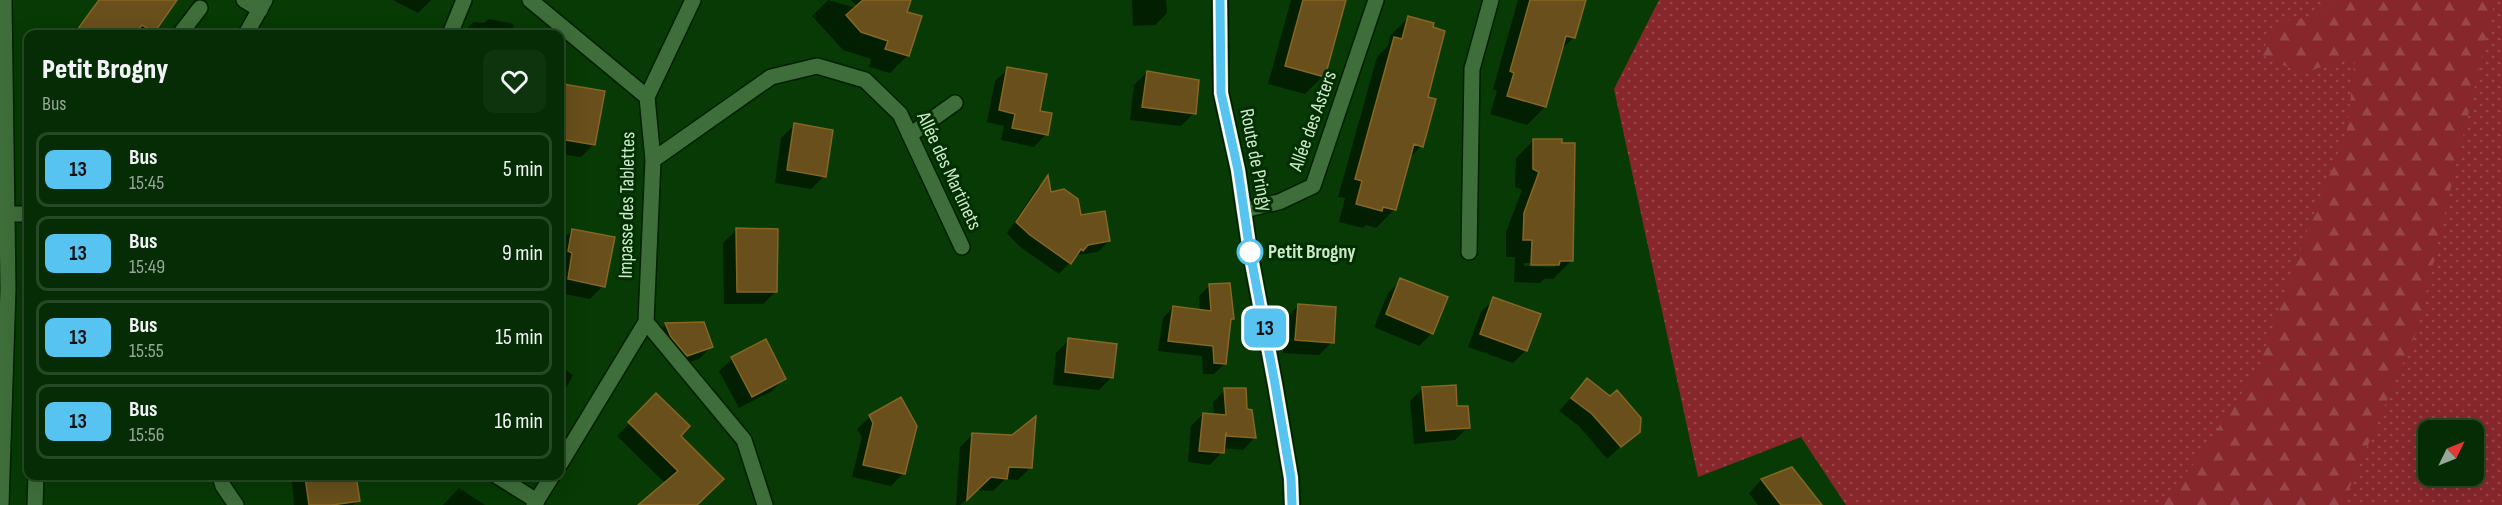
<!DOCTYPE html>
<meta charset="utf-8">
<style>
:root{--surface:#052c04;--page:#0e340e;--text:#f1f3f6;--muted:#97a79a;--line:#264826}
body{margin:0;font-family:"Sofia Sans Condensed",sans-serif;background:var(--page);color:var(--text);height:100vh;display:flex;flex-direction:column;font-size:22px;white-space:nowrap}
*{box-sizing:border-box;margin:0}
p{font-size:20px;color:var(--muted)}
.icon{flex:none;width:33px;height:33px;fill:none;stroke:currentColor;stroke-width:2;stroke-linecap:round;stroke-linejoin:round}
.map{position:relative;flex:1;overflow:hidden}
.drawer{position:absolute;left:24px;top:30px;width:540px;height:450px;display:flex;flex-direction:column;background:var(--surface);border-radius:12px;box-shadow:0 6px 24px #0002,0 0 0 2px var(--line)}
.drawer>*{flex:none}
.badge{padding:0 12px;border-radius:9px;font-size:21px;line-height:39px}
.needle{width:39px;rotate:47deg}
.fabs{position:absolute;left:2418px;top:420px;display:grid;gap:12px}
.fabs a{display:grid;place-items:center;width:66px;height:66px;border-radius:12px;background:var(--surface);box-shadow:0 6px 24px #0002,0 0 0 2px var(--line);font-size:30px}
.map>.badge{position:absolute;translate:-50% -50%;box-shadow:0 0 0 3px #fff}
.round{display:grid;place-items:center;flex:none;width:63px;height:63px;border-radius:12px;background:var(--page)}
.summary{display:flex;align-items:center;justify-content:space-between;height:102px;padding:0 18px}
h1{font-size:28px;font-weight:800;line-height:45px}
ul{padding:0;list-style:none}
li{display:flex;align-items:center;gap:18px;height:75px;margin:0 12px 9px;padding:0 6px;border:3px solid var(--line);border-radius:12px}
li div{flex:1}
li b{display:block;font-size:22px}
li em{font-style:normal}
li .badge{min-width:66px;font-weight:700;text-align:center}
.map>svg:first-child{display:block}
.grass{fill:url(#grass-dots);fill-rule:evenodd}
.forest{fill:url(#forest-firs)}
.shadow{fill:#0007;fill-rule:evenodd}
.building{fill:#684f1b;stroke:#876620;stroke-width:1.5}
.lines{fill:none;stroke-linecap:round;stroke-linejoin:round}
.service-casing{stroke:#001e00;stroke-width:18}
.minor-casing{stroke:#001e00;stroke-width:18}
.tertiary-casing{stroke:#001e00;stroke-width:18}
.service{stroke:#3e6e3a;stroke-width:15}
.minor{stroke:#3e6e3a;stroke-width:15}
.tertiary{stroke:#3e6e3a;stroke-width:15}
.line-casing{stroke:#fff;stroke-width:14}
.line{stroke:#57c3f0;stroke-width:9}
.stop-dot{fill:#fff;stroke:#57c3f0;stroke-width:3}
.labels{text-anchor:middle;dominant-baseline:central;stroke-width:6;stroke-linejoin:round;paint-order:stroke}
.street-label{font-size:20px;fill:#cee8cb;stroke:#002f00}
.stop-label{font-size:20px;font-weight:bold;fill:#cee8cb;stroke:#002f00;text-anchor:start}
</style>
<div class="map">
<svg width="2502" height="505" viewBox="0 0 2502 505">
<defs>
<pattern id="grass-dots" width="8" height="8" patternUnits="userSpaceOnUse" patternTransform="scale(1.5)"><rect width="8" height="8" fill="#87272c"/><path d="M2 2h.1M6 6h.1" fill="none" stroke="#974649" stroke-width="1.8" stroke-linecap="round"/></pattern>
<pattern id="forest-firs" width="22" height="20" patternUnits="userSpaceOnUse" patternTransform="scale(1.5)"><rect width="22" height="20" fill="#87272c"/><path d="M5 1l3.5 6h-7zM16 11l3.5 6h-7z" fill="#974649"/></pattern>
</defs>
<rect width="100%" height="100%" fill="#073a05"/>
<path class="grass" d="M 1659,0 L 2502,0 L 2502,505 L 1846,505 L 1801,437 L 1698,477 L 1614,89 ZM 2428,430 L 2474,430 L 2474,476 L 2428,476 Z"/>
<path class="forest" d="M 2332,0 L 2495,0 L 2418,328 L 2347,494 L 2340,505 L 2159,505 L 2196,461 L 2259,367 L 2305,236 L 2347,130 L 2355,58 L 2300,73 L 2260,54 L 2279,22 L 2316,16 Z"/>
<path class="shadow" d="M 101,0 L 175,0 L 150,34 L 71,34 Z
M 393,0 L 431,0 L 418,13 Z
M 828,0 L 859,9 L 851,0 L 909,0 L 902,24 L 908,55 L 890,73 L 869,67 L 871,59 L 843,50 L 812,16 Z
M 1132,0 L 1166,0 L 1167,13 L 1155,25 L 1133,26 Z
M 1291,0 L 1344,0 L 1323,76 L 1305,94 L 1268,84 Z
M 1518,0 L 1585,0 L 1574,37 L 1560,51 L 1545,107 L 1527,125 L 1490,114 L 1497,91 L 1493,89 Z
M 1408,18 L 1426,98 L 1421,146 L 1409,159 L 1394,210 L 1376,228 L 1366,225 L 1363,228 L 1339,222 L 1345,198 L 1338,197 L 1377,57 L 1388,46 L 1390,36 Z
M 489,19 L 514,24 L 512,34 L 461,34 L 474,22 L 484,23 Z
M 1008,69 L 1039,112 L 1046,134 L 1034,147 L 1001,140 L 1004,126 L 987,122 L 995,81 Z
M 1147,72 L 1194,113 L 1181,126 L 1130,120 L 1134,85 Z
M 564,86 L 594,144 L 581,157 L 560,154 L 560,90 Z
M 794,125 L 824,176 L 811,189 L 775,183 L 781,138 Z
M 1534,140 L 1571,261 L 1553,279 L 1544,279 L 1540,283 L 1514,282 L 1515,257 L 1506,257 L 1506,232 L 1522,190 L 1515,187 L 1516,158 ZM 1524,263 L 1555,264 L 1555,267 L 1524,266 Z
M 1047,178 L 1050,194 L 1109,241 L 1098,252 L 1077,255 L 1059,274 L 1019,246 L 1007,233 L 1037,188 Z
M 572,230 L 603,286 L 590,299 L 560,293 L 560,243 Z
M 736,230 L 776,291 L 763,304 L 724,304 L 723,243 Z
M 1401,280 L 1432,333 L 1419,346 L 1374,327 L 1388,293 Z
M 1210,285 L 1233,319 L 1229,322 L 1225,363 L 1214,374 L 1203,374 L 1202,356 L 1158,351 L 1163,318 L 1173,307 L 1200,311 L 1199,296 Z
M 1494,299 L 1526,350 L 1513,363 L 1468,347 L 1481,312 Z
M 1299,305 L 1332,342 L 1319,355 L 1283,353 L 1286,318 Z
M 666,324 L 711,347 L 699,359 L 674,367 L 654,336 Z
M 1069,340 L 1112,377 L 1099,390 L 1053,385 L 1056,353 Z
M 732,359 L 784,378 L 772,391 L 739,408 L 719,371 Z
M 560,366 L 573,375 L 560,399 Z
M 1587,380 L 1638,431 L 1607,459 L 1579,426 L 1559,411 Z
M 1423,388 L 1468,427 L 1455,440 L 1414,444 L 1410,401 Z
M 1225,390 L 1246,411 L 1255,437 L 1243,450 L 1223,448 L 1222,452 L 1210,465 L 1188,462 L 1191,426 L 1203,414 L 1214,415 L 1213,402 Z
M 656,396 L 679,436 L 695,505 L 641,505 L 666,484 L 617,436 Z
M 900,399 L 904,473 L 891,486 L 852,477 L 862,437 L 857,429 L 870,417 Z
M 973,434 L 1031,467 L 1018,480 L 1005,479 L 993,491 L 977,490 L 960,505 L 956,505 L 960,447 Z
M 1792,469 L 1820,505 L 1758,505 L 1749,493 L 1761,480 Z
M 297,476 L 355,476 L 358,500 L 353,505 L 294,505 L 292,481 Z
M 459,488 L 485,505 L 443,505 Z"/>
<path class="building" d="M 99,0 L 177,0 L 154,33 L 142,25 L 135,34 L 74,34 Z
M 863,0 L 911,0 L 907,12 L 922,16 L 909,56 L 885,49 L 888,41 L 861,32 L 846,15 Z
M 1303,0 L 1346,0 L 1325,77 L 1285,66 Z
M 1530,0 L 1586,0 L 1575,38 L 1566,36 L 1546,107 L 1507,96 L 1514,73 L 1510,71 Z
M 1408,16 L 1434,23 L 1433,27 L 1445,31 L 1428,97 L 1436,99 L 1423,147 L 1414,144 L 1396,210 L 1383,207 L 1382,211 L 1356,204 L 1362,181 L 1355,179 L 1394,37 L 1402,39 Z
M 1007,67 L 1047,74 L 1040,111 L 1052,113 L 1048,135 L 1012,128 L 1015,114 L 999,110 Z
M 1147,71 L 1199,80 L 1196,114 L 1142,107 Z
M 563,84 L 605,91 L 595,145 L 560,139 L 560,105 Z
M 794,123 L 833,130 L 826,177 L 787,170 Z
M 1533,139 L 1562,139 L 1562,143 L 1575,143 L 1573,261 L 1560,261 L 1559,265 L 1531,265 L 1532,240 L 1523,240 L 1524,213 L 1539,172 L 1533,169 Z
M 1048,175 L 1051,192 L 1064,189 L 1078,199 L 1081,215 L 1105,211 L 1110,241 L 1088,245 L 1083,251 L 1081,249 L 1071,264 L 1030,235 L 1016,222 Z
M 736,228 L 778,229 L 777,292 L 737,292 Z
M 572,229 L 615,237 L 605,287 L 568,279 L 572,253 L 568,251 Z
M 1400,278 L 1448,297 L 1433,334 L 1386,314 Z
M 1230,283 L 1234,319 L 1231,319 L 1226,364 L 1214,363 L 1213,346 L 1168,341 L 1173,306 L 1211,311 L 1209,284 Z
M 1493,297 L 1541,314 L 1527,351 L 1480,334 Z
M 1298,304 L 1336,307 L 1334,343 L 1295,340 Z
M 704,322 L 713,347 L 687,356 L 671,337 L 665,323 Z
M 1068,338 L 1117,344 L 1113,378 L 1065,372 Z
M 766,339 L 786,379 L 752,397 L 731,357 Z
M 1587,378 L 1610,396 L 1617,390 L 1641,418 L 1640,432 L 1621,447 L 1592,414 L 1571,398 Z
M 1456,385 L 1457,406 L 1468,406 L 1470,428 L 1426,431 L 1422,387 Z
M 1224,388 L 1246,388 L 1247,409 L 1252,410 L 1256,438 L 1227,436 L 1226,432 L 1224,453 L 1199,451 L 1203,413 L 1226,415 Z
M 656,393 L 690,426 L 681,436 L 724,479 L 697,505 L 638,505 L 678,471 L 628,422 Z
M 901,397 L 917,426 L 905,474 L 863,465 L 873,423 L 869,415 Z
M 1036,416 L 1032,468 L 1009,467 L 1007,479 L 991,477 L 967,500 L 972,433 L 1012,435 Z
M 1792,467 L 1822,505 L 1781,505 L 1761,479 Z
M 305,476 L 356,476 L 360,501 L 332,505 L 309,505 Z"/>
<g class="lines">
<g class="service-casing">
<path id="service" d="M 244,0 L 260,10
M 180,34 L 200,8
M 450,34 L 464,0
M 647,97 L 693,0
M 910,135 L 955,103
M 1469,252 L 1472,69 L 1491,0
M 497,476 L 537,501"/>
</g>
<g class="minor-casing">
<path id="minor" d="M 530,0 L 647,97 L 653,160 L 646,322 L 560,464
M 246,34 L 265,0
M 653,160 L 771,77 L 817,66 L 865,80 L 900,114 L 962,247
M 1244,210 L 1279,202 L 1313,186 L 1376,0
M 7,214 L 28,214
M 646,322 L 744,440 L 765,505
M 220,476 L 223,486 L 236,505
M 1,505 L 8,289 L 4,0
M 35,505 L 36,476
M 534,505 L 552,476"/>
</g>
<g class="tertiary-casing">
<path id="tertiary" d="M 1220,0 L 1221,93 L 1238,170 L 1250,252 L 1275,384 L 1291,478 L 1292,505"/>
</g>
<use href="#service" class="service"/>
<use href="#minor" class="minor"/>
<use href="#tertiary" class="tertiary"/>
</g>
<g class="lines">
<g class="line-casing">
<path id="line" d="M 1220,0 L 1221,93 L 1238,170 L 1250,252 L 1275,384 L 1291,478 L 1292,505"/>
</g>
<use href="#line" class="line"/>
</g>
<circle class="stop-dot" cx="1250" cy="252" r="12"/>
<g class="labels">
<g class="street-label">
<text transform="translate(1313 121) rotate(-70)">Allée des Asters</text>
<text transform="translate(1256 160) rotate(79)">Route de Pringy</text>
<text transform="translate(949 171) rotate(65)">Allée des Martinets</text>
<text transform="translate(627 205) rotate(-89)">Impasse des Tablettes</text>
</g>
<g class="stop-label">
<text x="1268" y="252">Petit Brogny</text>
</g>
</g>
</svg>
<div class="fabs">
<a><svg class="needle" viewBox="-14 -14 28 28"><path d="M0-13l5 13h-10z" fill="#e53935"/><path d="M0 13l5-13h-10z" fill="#97a79a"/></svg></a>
</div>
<b class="badge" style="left:1265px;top:328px;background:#57c3f0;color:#111">13</b>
<section class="drawer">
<div class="summary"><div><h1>Petit Brogny</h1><p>Bus</p></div><a class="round"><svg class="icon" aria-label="heart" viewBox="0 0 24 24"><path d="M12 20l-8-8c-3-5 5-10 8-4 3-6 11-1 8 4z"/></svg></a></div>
<ul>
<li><span class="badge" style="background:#57c3f0;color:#111">13</span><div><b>Bus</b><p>15:45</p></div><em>5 min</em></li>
<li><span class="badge" style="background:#57c3f0;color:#111">13</span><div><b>Bus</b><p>15:49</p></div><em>9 min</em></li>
<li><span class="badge" style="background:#57c3f0;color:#111">13</span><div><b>Bus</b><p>15:55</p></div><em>15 min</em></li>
<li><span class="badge" style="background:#57c3f0;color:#111">13</span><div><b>Bus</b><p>15:56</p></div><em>16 min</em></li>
</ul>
</section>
</div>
